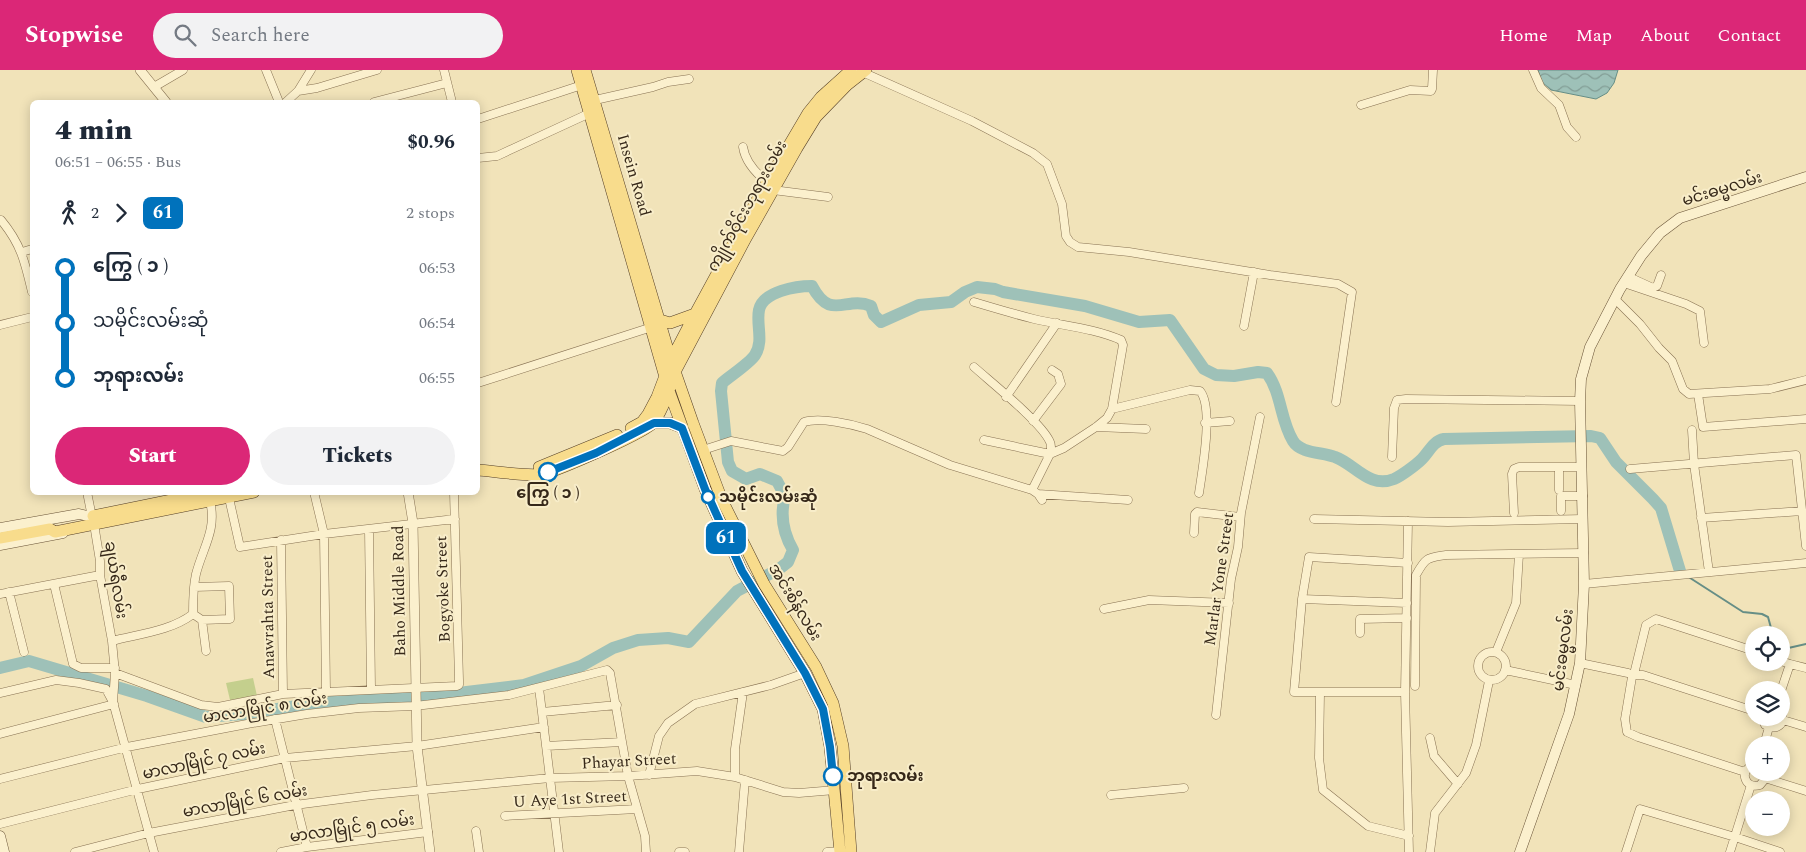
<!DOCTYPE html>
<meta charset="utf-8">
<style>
:root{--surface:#fff;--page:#f2f2f3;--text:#1f2937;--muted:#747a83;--accent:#db2777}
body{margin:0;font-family:Spectral,"Noto Sans Myanmar",serif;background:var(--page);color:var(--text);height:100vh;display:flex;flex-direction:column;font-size:19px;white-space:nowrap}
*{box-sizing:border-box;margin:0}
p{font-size:16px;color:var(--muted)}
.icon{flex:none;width:28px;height:28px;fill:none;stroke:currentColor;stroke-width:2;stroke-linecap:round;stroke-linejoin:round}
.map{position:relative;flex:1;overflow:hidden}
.sheet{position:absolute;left:30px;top:30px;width:450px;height:395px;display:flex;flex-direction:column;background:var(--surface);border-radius:8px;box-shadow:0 2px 12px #0003}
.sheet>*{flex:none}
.badge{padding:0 10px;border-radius:8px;font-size:18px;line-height:32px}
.fabs{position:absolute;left:1745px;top:556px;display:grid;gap:10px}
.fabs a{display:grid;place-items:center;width:45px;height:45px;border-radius:50%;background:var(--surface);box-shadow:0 2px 12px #0003;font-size:25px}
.map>.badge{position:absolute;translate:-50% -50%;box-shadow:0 0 0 2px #fff}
.legs{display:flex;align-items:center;gap:8px;height:55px;padding:0 25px;font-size:16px}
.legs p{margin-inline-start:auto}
.head{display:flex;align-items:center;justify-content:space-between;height:85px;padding:0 25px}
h1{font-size:28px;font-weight:800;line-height:38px}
.cta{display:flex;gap:10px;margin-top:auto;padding:10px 25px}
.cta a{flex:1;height:58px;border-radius:30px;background:var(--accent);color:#fff;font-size:20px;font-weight:800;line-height:58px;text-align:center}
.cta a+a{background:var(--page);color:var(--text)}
ul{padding:0 25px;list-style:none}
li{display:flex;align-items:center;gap:18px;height:55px;font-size:19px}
li i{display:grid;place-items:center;width:8px;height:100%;margin:0 6px;background:currentColor}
li i::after{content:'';width:12px;height:12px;margin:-6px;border:4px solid;border-radius:50%;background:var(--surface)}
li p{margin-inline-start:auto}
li:first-child i{background:linear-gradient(#0000 50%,currentColor 0)}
li:last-child i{background:linear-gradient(currentColor 50%,#0000 0)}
header{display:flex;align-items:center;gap:30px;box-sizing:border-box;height:70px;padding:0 25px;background:var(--accent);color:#fff}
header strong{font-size:24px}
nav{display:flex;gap:28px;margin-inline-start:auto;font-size:18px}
.search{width:350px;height:45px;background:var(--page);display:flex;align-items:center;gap:12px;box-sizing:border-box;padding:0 18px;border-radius:28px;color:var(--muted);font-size:19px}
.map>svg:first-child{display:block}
.pitch{fill:#c4cf8d}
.water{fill:url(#water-waves);stroke:#668e86}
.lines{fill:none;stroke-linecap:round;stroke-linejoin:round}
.stream{stroke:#668e86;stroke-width:2}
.river{stroke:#9ec1b8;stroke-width:12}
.minor-casing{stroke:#887253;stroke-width:9}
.tertiary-casing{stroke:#887253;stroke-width:10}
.secondary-casing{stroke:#695337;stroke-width:11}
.primary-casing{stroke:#553f28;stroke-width:12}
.minor{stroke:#fbf0cd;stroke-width:8}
.tertiary{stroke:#fbf0cd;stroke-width:9}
.secondary{stroke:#fbf0cd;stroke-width:10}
.primary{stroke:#f8dc8c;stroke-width:11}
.line-1-casing{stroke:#fff;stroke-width:11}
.line-1{stroke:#0072bc;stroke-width:8}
.stop-1-dot{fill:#fff;stroke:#0072bc;stroke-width:2.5}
.labels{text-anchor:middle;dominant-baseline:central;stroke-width:4;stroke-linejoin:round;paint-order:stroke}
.street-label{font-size:16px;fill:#362819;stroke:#f8edc9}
.stop-label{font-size:16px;font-weight:bold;fill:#362819;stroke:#f8edc9;text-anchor:start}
</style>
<header>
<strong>Stopwise</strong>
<div class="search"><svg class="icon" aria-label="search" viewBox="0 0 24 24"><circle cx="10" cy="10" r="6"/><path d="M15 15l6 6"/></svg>Search here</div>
<nav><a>Home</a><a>Map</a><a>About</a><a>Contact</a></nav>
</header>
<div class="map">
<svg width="1806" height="782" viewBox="0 0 1806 782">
<defs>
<pattern id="water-waves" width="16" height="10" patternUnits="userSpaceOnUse" patternTransform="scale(1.25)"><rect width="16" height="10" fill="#9ec1b8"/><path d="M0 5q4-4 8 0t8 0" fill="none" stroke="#829d95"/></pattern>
</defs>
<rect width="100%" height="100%" fill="#f1e3b9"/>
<path class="pitch" d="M 253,608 L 257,626 L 230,630 L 226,613 Z"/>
<path class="water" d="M 1538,0 L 1618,0 L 1614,13 L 1607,23 L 1596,29 L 1551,20 L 1542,12 Z"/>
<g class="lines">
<path class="stream" d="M 1687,506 L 1743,542 L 1762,544 L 1768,547 L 1773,565
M 1781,578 L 1784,579 L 1806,574"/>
<path class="river" d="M 0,598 L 29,591 L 147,626 L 206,647 L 244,644 L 316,633 L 433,626 L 524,615 L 581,596 L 613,578 L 638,570 L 668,568 L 689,572 L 737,521 L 779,499 L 788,492 L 793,480 C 783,463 780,445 785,426 L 777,411 L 760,404 L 746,409 L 732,401 L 728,392 L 721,321 L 722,313 C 730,306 750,293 755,285 C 764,271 756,255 759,240 C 763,221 797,216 812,216 C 831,252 846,225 871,236 L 874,245 L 881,252 L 919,235 L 951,232 L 965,222 L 977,217 L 995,219 L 1003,222 L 1085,236 L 1139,252 L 1170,250 L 1204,299 L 1216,305 L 1234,306 L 1258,302 L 1267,303 C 1282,324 1280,350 1293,371 C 1301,384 1323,382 1335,387 C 1355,394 1369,419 1394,409 C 1401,406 1416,395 1422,389 C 1429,382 1433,371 1444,369 L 1591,366 L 1600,368 L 1616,392 L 1653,429 L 1661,438 L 1680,501"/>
<g class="minor-casing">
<path id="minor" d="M 266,0 L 279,32
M 444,0 L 452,32
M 1533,0 L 1541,18 L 1559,35 L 1567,57 L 1576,67
M 860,1 L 972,51 L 1033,83 L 1047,94 L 1062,134 L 1066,166 L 1070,172 L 1078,177 L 1129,182 L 1270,205 L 1338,214 L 1352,222 L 1336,332
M 154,17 L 183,0
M 298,21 L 317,18 L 377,0
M 595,30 L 653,17 L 668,12 L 689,9
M 286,32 L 298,21 L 311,0
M 374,32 L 447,13
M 1361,35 L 1410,20 L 1431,21 L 1432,19 L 1433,0
M 478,49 L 585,14
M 743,77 C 745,91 757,104 767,112
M 478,88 L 497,86 L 590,43
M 773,120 L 828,127
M 1,150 C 21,174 25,192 32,222
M 22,182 L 32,179
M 1629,207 L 1653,218 L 1657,216 L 1661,205
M 1624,213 L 1686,234 L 1700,241 L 1704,273
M 1615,229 L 1640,254 L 1659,278 L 1672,291 L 1683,319 L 1689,324 L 1770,319 L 1806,310
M 974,232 C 994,238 1014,244 1034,249 C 1064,256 1093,258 1121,270 L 1123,275 L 1112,339 L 1107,348 L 1096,357 L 1064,378 L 1050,384 L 984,370
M 0,255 L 32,247
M 1244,256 L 1254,202
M 974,297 C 992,313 1042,353 1050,372 C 1052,376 1051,380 1050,384 L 1032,420
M 478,313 L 652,257
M 1698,324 L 1703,357 L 1806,349
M 1006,327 L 1057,253
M 1112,339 L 1190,320 L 1200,321 C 1214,337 1202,402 1199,423
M 1033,351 L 1061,314 L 1058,304 L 1052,300
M 1205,353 L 1230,351
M 1096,357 L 1146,359
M 1692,360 L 1694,394 L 1709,502
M 703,380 L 731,371 L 783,381 L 788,377 L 804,352 C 820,347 851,354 867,359 L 950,395 L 1032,420 L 1038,424 L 1042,430
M 1392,387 L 1394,338 L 1397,330 L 1406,329 L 1580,331
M 1559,397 L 1559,420
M 1630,399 L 1796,385 L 1806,476
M 87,422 L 92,447
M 314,422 L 324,464 L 326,622
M 1038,424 L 1128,430
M 229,428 L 240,477 L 324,464 L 455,449
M 1561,441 L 1561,426 L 1583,426
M 1514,443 L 1512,404 L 1514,399 L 1519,397 L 1582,397
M 1701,448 L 1802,441
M 1314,449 L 1448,452 L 1583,449
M 1408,451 L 1405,622 L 1409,782
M 94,454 L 100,491 L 100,505 L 112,571 L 115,603 L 113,632 L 154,782
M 369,459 L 371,619
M 1194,463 L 1195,444 L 1197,442 L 1240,447
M 281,470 L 283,624
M 54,514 L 73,594 L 81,598 L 115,598
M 1584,514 L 1806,493
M 9,522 L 24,582
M 0,524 L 100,505
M 1302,529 L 1407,533
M 1104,539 L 1149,530 L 1229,533
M 193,544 C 193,530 193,517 196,504 C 203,477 217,460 210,431
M 193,544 L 202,550 L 230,549 L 229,516 L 194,517
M 202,550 L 206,581
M 1360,563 L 1360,549 L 1407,548
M 112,571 C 139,564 171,561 193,544
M1478 596a14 14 0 1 1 28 0a14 14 0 1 1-28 0Z
M 1496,582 L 1516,533 L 1519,484
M 1781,591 L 1790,594 L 1781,621
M 1580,593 L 1628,603
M 1790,594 L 1806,598
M 1505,600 L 1576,615
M 1635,600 L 1646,555 L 1656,549 L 1754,581
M 115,603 L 201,635 L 218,637 L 283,624 L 457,616 L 459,615 L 459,610 L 454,422
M 1636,605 L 1643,605 L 1754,641
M 1632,607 L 1625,649 L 1627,662 L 1638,667 L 1745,702
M 1415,616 L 1416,505 C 1426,487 1427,488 1446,485 L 1584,483
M 539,618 L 559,782
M 1405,622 L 1294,622 L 1302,529 L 1309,487 L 1408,493
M 0,623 L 56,610 L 79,613 L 106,619 L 113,632
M 1320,623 L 1319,688 L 1323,720 L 1368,756 L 1409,766
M 542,642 L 617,635
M 1216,645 L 1231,509 L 1238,477 L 1241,443 L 1260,347
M 1762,648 L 1765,655 C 1776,662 1787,654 1781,641
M 275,649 L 307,777
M 1783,650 L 1806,657
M 0,664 L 114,634
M 1430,668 L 1434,686 L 1458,714
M 1764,675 L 1769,657
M 546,676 L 622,672
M 1754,695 C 1738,700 1745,720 1760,715 L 1765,709 L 1765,702
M 649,705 L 659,666 L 668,653 L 695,634 L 771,615 L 805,603
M 735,707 L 735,679 L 743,622
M 1765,708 L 1806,721
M 0,709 L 127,677 L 247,654 L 307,644 L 359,638 L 415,636 L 509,625 L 607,600 L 610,603 L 628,706 L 645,766 L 646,782
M 1111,725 L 1184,718
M 505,746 L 637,739
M 0,754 L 138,719 L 285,688 L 417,676 L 544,657
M 476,761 L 479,782
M 75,782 L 149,763 L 295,735 L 372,725 L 550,708 L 628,706 L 697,701 L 735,707 L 783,722 L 799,723 L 835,720
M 281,782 L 307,777 L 428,762
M 679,782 L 685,782
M 739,782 L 745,710
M 827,782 L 840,781
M 1430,782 L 1435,743 L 1466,703 L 1476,675 L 1489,611
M 1626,782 L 1640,739 L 1735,767 L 1780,782
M 1730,782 L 1751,715"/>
</g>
<g class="tertiary-casing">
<path id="tertiary" d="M 140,0 L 166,32
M 408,422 L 413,453 L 417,676 L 430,782"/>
</g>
<g class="secondary-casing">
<path id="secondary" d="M 0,458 L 79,444 L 92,447
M 0,475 L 63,463
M 0,766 L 4,782
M 1520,782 L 1569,644 L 1580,593 L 1584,514 L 1580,331 L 1581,309 L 1590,277 L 1620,219 L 1641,186 L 1660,163 L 1680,148 L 1806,107"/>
</g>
<g class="primary-casing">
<path id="primary" d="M 577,0 L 669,321 L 705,419 L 742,501 L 805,603 L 823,639 L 830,677 L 840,782
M 585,0 L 671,290 L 693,353 L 722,430 L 764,514 L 816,597 L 833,633 L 843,676 L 851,782
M 660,250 L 670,253 L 695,244
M 654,353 L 670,353 L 683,358
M 631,358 L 642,352 L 648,344 L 657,327 L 671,290 L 695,244 L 758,128 L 808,43 L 821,27 L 851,0
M 539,397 L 617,365
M 478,400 C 493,401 529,407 543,404 C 559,400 647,362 654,352 C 664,338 670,318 675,302 L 746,168 L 797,78 L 816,47 L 847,15 L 866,0
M 93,446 L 211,422
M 0,468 L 50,459 L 55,462 L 254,422"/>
</g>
<use href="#minor" class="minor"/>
<use href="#tertiary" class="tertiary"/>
<use href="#secondary" class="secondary"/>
<use href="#primary" class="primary"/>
</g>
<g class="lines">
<g class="line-1-casing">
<path id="line-1" d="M 548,402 L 596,383 L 654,353 L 670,353 L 682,358 L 705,419 L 742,501 L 805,603 L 823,639 L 830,677 L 833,706"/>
</g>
<use href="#line-1" class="line-1"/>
</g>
<g class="stop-1-dot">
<circle cx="548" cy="402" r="9"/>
<circle cx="708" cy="427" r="6"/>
<circle cx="833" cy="706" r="9"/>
</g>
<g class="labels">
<g class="street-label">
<text transform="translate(634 105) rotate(74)">Insein Road</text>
<text transform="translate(1722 119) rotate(-17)">မင်းဓမ္မလမ်း</text>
<text transform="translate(747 136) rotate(-61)">ကျိုက်ဝိုင်းဘုရားလမ်း</text>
<text transform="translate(1219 509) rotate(-82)">Marlar Yone Street</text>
<text transform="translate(116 510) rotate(81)">ချယ်ရီလမ်း</text>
<text transform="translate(443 519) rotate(-92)">Bogyoke Street</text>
<text transform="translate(399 521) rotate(-91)">Baho Middle Road</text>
<text transform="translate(795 532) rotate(59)">အင်းစိန်လမ်း</text>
<text transform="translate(268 547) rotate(-91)">Anawrahta Street</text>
<text transform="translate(1563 580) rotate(-83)">မင်းဓမ္မလမ်း</text>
<text transform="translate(265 638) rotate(-9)">မာလာမြိုင် ၈ လမ်း</text>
<text transform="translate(204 691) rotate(-12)">မာလာမြိုင် ၇ လမ်း</text>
<text transform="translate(629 691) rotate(-3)">Phayar Street</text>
<text transform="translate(570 729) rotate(-3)">U Aye 1st Street</text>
<text transform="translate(245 731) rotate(-10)">မာလာမြိုင် ၆ လမ်း</text>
<text transform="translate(352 758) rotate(-8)">မာလာမြိုင် ၅ လမ်း</text>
</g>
<g class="stop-label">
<text x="548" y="423" text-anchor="middle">ကြွေ ( ၁ )</text>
<text x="719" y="427">သမိုင်းလမ်းဆုံ</text>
<text x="847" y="706">ဘုရားလမ်း</text>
</g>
</g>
</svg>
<div class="fabs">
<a><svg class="icon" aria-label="locate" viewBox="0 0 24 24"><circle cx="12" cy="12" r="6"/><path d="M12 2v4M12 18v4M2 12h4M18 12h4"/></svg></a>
<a><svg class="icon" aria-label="layers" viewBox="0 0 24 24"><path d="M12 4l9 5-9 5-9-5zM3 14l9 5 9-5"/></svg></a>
<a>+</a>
<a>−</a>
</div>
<b class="badge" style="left:726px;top:468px;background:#0072bc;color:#fff">61</b>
<section class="sheet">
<div class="head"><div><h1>4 min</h1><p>06:51 – 06:55 · Bus</p></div><b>$0.96</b></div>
<div class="legs"><svg class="icon" aria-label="walk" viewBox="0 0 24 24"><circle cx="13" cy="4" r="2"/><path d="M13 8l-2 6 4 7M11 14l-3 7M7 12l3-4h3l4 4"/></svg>2<svg class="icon" aria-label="forward" viewBox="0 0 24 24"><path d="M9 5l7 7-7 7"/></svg><b class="badge" style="background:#0072bc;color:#fff">61</b><p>2 stops</p></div>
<ul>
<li><i style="color:#0072bc"></i><b>ကြွေ ( ၁ )</b><p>06:53</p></li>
<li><i style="color:#0072bc"></i><span>သမိုင်းလမ်းဆုံ</span><p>06:54</p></li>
<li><i style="color:#0072bc"></i><b>ဘုရားလမ်း</b><p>06:55</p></li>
</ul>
<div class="cta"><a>Start</a><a>Tickets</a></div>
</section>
</div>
